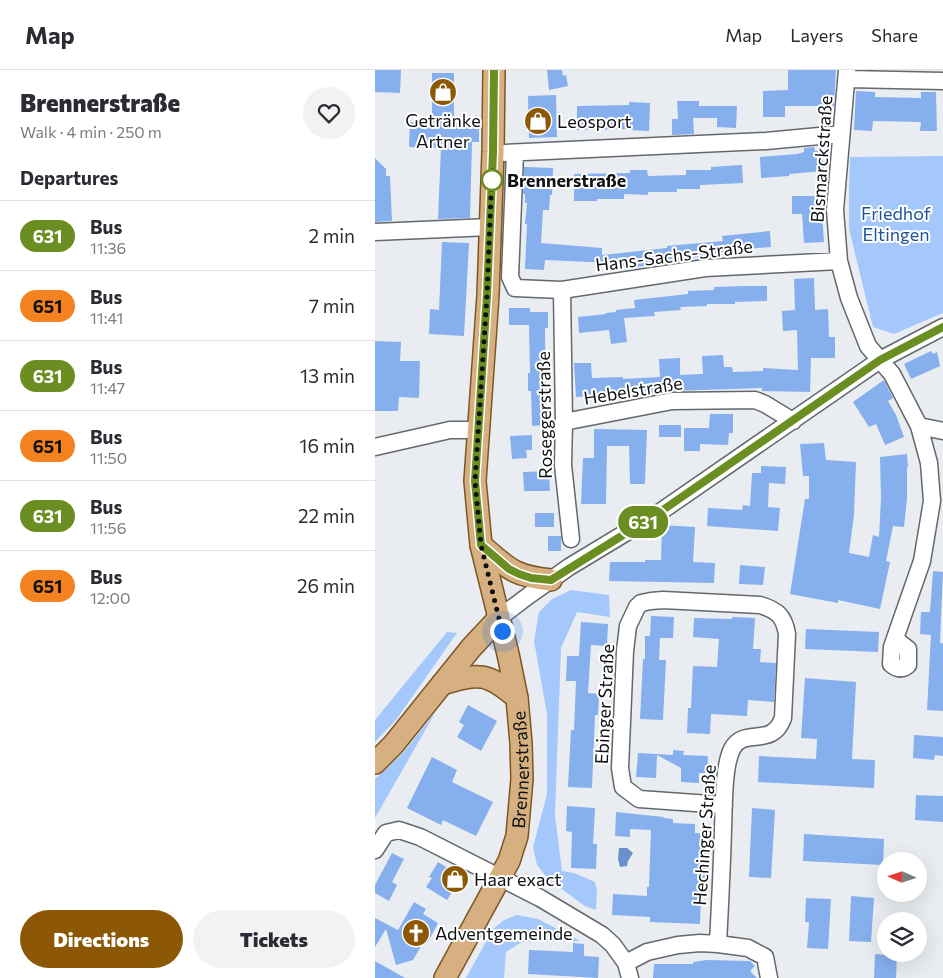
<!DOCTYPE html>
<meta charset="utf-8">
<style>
:root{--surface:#fff;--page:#f2f2f3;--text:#2b2b33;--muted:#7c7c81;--line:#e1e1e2;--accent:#8c5806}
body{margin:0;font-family:Commissioner,sans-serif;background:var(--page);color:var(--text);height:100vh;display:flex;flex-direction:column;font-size:19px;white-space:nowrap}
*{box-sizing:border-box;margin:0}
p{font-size:16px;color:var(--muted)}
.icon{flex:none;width:28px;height:28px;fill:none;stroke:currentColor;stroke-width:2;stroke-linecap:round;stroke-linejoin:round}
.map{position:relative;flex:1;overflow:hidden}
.side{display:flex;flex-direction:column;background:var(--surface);width:375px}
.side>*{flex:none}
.badge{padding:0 10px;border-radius:16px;font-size:18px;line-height:32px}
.needle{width:32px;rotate:273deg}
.buttons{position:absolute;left:502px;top:782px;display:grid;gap:10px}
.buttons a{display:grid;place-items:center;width:50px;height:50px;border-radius:50%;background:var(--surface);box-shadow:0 5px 20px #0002;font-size:25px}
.you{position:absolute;width:25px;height:25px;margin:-12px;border:4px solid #fff;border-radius:50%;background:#1a73e8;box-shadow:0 0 0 8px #1a73e833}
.map>.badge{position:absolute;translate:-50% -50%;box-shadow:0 0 0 2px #fff}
h2{padding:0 20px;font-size:19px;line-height:45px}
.round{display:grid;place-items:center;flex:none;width:52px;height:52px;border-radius:26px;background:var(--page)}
.head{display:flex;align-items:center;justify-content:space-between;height:85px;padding:0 20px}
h1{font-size:24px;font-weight:800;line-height:38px}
.cta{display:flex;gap:10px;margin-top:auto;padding:10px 20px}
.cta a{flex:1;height:58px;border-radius:30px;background:var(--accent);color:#fff;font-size:20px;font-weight:800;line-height:58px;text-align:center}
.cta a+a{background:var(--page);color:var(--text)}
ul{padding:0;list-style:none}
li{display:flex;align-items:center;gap:15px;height:70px;padding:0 20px;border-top:1px solid var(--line)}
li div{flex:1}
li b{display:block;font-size:19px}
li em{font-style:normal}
li .badge{min-width:55px;font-weight:700;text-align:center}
header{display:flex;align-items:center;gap:30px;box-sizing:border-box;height:70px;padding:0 25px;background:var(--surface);border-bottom:1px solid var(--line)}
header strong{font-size:24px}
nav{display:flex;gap:28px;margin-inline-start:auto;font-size:18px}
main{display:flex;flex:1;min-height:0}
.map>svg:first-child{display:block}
.green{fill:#a5c8fc}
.water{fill:#6991cc}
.building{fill:#86afed}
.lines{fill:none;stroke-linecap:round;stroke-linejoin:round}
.minor-casing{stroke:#64686c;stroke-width:19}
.major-casing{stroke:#7e5623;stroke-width:24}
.minor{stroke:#fff;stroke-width:16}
.major{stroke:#d6b080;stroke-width:21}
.line-casing{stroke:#fff;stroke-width:11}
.line{stroke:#6b8e23;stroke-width:8}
.walk{stroke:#0e1011;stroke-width:5;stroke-dasharray:0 9}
.stop-dot{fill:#fff;stroke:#6b8e23;stroke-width:2.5}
.labels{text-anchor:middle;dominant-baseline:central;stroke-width:4;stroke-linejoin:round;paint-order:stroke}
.poi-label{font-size:18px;fill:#0e1011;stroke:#fff;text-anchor:start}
.street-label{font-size:18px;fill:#0e1011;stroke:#fff}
.stop-label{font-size:18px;font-weight:bold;fill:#0e1011;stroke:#fff;text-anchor:start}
.park-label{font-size:18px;fill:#20529a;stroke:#fff}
</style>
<header>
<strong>Map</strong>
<nav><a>Map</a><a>Layers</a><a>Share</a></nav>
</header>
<main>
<section class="side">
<div class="head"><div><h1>Brennerstraße</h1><p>Walk · 4 min · 250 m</p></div><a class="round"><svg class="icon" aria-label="heart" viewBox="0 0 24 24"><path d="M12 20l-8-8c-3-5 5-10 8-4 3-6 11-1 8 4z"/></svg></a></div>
<h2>Departures</h2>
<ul>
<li><span class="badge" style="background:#6b8e23;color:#fff">631</span><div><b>Bus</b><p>11:36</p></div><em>2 min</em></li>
<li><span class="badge" style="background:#f58220;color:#111">651</span><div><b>Bus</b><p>11:41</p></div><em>7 min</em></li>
<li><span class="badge" style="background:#6b8e23;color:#fff">631</span><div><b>Bus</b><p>11:47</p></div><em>13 min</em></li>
<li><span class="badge" style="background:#f58220;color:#111">651</span><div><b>Bus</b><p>11:50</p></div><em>16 min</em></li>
<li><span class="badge" style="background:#6b8e23;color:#fff">631</span><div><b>Bus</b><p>11:56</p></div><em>22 min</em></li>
<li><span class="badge" style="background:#f58220;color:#111">651</span><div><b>Bus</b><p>12:00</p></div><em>26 min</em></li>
</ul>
<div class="cta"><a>Directions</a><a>Tickets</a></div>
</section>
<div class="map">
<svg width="568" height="908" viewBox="0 0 568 908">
<rect width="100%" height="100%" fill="#e9edf2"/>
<path class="green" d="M 568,86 L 568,243 L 519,264 L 498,257 L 474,159 L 474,120 L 475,87 Z
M 196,520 L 234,525 L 235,547 L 202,542 L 186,578 L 180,745 L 187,801 L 199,803 L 220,812 L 222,821 L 221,840 L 210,836 L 173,809 L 162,795 L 158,777 L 172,724 L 172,644 L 159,571 L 164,542 L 177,529 Z
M 72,562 L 82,563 L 21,650 L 0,672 L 0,650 Z
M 60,643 L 0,748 L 0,709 L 26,685 Z
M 142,845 L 163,849 L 205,871 L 147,872 L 131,882 L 129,908 L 91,908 L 118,859 L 129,850 Z"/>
<path class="water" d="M 244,778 L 252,778 L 258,783 L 253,791 L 252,796 L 245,797 L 243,789 Z"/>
<path class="building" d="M 0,0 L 26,0 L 25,23 L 0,22 Z
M 172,0 L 187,0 L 188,6 L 191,5 L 193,16 L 174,20 Z
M 413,0 L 461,0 L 459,36 L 410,36 L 410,47 L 388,47 L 388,21 L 413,20 Z
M 57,3 L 79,3 L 79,53 L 104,54 L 104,72 L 97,72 L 95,148 L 63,149 L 66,78 L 34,77 L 35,52 L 57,53 Z
M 481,21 L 500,22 L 500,27 L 546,28 L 546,22 L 561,22 L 562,61 L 545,61 L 546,52 L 498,51 L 497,61 L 479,60 Z
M 181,25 L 182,67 L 154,68 L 153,26 Z
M 302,31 L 324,31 L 324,36 L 362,36 L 361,58 L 342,57 L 342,48 L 318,48 L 319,64 L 297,65 L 297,49 L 303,49 Z
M 254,32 L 275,33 L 274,61 L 254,60 L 254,59 L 202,60 L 202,36 L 254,35 Z
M 439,77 L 440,81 L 447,80 L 449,101 L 414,104 L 414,106 L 386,108 L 385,87 L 422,84 L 429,82 L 429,78 Z
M 0,88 L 11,99 L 11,106 L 15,106 L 17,151 L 0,152 Z
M 367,95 L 368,113 L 325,115 L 325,119 L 302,119 L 302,122 L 273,122 L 273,125 L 249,124 L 249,129 L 222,129 L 222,131 L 199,131 L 199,104 L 255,103 L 255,100 L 272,100 L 273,106 L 311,105 L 311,100 L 336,100 L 336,97 Z
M 149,97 L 178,98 L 177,125 L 175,125 L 174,140 L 168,140 L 166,173 L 227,178 L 227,185 L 292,178 L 292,176 L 348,171 L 347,166 L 395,161 L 396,177 L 368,179 L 339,184 L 339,186 L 312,188 L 312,190 L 284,193 L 284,194 L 237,200 L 236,193 L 170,190 L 169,200 L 150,199 L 152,154 L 150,154 L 152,133 L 150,133 L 150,125 L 148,123 Z
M 417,126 L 450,126 L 450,144 L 447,144 L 449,172 L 429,173 L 427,144 L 417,144 Z
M 67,172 L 94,173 L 89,266 L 54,264 L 55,239 L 64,240 Z
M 439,208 L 440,240 L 453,239 L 454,267 L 460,267 L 460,288 L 436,288 L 435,322 L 387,321 L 387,318 L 297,321 L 285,323 L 224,323 L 224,326 L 201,327 L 199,293 L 216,293 L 217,308 L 248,307 L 248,309 L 285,307 L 284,289 L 305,288 L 305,305 L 328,304 L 327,286 L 348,285 L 349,297 L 357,297 L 358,302 L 388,301 L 388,298 L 423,300 L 422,260 L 408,261 L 407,241 L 420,240 L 419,209 Z
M 370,216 L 392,216 L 392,231 L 360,232 L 360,234 L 332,234 L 332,236 L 305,237 L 306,240 L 279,242 L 280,246 L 249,248 L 252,272 L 236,274 L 234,260 L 204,263 L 203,247 L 231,244 L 231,243 L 241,242 L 241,240 L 260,238 L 259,230 L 313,224 L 313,221 L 339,220 L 339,217 Z
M 134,238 L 155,238 L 155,242 L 173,242 L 173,258 L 170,258 L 171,355 L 157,356 L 156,321 L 153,321 L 153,303 L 155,303 L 154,255 L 134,255 Z
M 0,271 L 26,272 L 25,291 L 45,291 L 44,328 L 24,327 L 23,341 L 0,341 Z
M 556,281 L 558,284 L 562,282 L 565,296 L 536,309 L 529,294 Z
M 509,310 L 518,328 L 513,331 L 521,345 L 529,367 L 510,375 L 501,354 L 494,357 L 478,332 Z
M 335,344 L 358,344 L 358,363 L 354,363 L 353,375 L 325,374 L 325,381 L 309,381 L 309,358 L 334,358 Z
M 284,355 L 306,355 L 306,367 L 284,367 Z
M 219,359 L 272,360 L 270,414 L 255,414 L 254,376 L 232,376 L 231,434 L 206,434 L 208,388 L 219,388 Z
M 157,365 L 157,380 L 151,380 L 152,388 L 137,389 L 135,366 Z
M 449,373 L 451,390 L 481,392 L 479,445 L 474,483 L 494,487 L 498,465 L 504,467 L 506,428 L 505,387 L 532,384 L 533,397 L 532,397 L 532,429 L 529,457 L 518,456 L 511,491 L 515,492 L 505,539 L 463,530 L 463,533 L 415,524 L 430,429 L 434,429 L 434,406 L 428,406 L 425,374 Z
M 386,396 L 411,397 L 410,414 L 394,413 L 393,437 L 405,438 L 403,461 L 332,456 L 333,438 L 367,440 L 368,435 L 375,436 L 377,403 L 386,403 Z
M 174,401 L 175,421 L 149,421 L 148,402 Z
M 160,443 L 179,443 L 179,457 L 160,457 Z
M 287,455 L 320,457 L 318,492 L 340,493 L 339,513 L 234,511 L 235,492 L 270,492 L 270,490 L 286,490 Z
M 173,466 L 186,466 L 186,481 L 173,481 Z
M 365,495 L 390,497 L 388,515 L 364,514 Z
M 558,501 L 568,502 L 565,573 L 568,573 L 568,641 L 552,640 L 556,565 L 545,564 L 546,542 L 555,542 Z
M 276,546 L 299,547 L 298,568 L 285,568 L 284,590 L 291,590 L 288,650 L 265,649 L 268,589 L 270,589 L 270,566 L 275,566 Z
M 357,547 L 380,548 L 378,579 L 386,579 L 385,592 L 401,593 L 399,632 L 373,630 L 372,646 L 336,644 L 335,664 L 312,663 L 313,638 L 316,638 L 318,596 L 342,597 L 344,569 L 318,567 L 319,548 L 357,549 Z
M 206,552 L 233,554 L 232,576 L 216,575 L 213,623 L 224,624 L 223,645 L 220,645 L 217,718 L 193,717 L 196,660 L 199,660 L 201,611 L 191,611 L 192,586 L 204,586 Z
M 431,559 L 504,562 L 503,582 L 430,579 Z
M 430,608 L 481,612 L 477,689 L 500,690 L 499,718 L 383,712 L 384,686 L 441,689 L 442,669 L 426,668 Z
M 93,635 L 122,651 L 106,681 L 82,667 L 89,655 L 84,652 Z
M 539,665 L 568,667 L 568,686 L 560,685 L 559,690 L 538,688 Z
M 298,680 L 309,681 L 308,685 L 333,686 L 332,703 L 324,703 L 324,713 L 306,712 L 306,698 L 282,685 L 281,708 L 261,707 L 263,683 L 298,685 Z
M 57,687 L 82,700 L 77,712 L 118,732 L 101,766 L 68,750 L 66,755 L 32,738 Z
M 541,725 L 568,726 L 568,752 L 540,750 Z
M 192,736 L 220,738 L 218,774 L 222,774 L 221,799 L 196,798 L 197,762 L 191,761 Z
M 377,738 L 400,740 L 396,808 L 374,807 Z
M 241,742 L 289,747 L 288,748 L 298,749 L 298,753 L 320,754 L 320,763 L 337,764 L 333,822 L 326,822 L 325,854 L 275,852 L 275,847 L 237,845 L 238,824 L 272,826 L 272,817 L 274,817 L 276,760 L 255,759 L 255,767 L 240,766 Z
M 429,764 L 509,769 L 508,795 L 428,791 Z
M 17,783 L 29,789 L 17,812 L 22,815 L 14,831 L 0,823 L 0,815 Z
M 63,792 L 87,807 L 72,830 L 51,817 L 57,808 L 54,807 Z
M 476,826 L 499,828 L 496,872 L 474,871 Z
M 431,828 L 456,829 L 453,879 L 432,878 L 434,852 L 430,852 Z
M 39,832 L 51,839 L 48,844 L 63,853 L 53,872 L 48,873 L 38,890 L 21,895 L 11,859 L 0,877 L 0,848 L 23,860 Z
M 198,873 L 209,874 L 209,886 L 224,887 L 223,908 L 153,904 L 154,880 L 198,882 Z
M 500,884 L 522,886 L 521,908 L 499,908 Z
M 332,890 L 375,891 L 380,896 L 375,901 L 382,908 L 278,908 L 279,894 L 318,894 L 318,892 Z
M 0,891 L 30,908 L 0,908 Z"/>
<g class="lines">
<g class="minor-casing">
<path id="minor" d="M 472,0 L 460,140 L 464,191 L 474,228 L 493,276 L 517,304 L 544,356 L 554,393 L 557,431 L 547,491 L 517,577 L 516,594 C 522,599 527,600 533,595 L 533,579 L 520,569
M 472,9 L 568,11
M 130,83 L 391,71 L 466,64
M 140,83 L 135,207 L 140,218 L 187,220 L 330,198 L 464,191
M 0,162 L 115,157
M 187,220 L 189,352 L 188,395 L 196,469
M 189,352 L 297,331 L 380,330 L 390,334 L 418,351
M 544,356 L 568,361
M 0,377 L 75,360 L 105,360
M 124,548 L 153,526 L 194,497 L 285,442 L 505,290 L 568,257
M 0,780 L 11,763 L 24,760 L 45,767 L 165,828 L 227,865 L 238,875 L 251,893 L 255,908
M 343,874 C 345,835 347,797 348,759 C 349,738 348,697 357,679 C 369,656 397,679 408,648 L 412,564 C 409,546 402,540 385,535 L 288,530 L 276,531 L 266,533 L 262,537 L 253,556 L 250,581 L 245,698 L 248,717 L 264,729 L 349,735
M 251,893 L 272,882 L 303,875 L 325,873 L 343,874 L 373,878 L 390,887 L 394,908"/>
</g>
<g class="major-casing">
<g id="major">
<path d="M 106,475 C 134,499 138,506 176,510"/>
<path d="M 67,614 C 104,603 112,602 142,628"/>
<path d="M 0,693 L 18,675 L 96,578 L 124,548"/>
<path id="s1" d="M 70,908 L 134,791 L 142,766 L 147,709 L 146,673 L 142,628 L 133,584 L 106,475 L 100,411 L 113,225 L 118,82 L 119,0"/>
</g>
</g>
<use href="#minor" class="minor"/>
<use href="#major" class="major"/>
</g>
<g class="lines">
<g class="line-casing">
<path id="line" d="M 119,0 L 118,82 L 112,225 L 100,411 L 106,475 L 134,499 L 144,504 L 156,508 L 176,510 L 285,442 L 505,290 L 568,257"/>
</g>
<use href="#line" class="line"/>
<path class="walk" d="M 117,110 L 117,101 L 112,225 L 100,411 L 106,475 L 127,561"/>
</g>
<defs>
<g id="shop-disc" transform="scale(1.4375)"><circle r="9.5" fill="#8c5806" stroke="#fff"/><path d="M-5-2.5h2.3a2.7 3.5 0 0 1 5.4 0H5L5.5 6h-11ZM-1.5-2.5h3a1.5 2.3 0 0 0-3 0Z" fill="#fff"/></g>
<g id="church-disc" transform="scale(1.4375)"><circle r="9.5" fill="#8c5806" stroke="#fff"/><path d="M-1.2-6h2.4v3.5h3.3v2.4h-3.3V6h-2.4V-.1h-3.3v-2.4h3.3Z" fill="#fff"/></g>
</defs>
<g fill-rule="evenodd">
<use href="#shop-disc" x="68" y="22"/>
<use href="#shop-disc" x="163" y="51"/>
<use href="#shop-disc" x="80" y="809"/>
<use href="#church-disc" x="41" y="863"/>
</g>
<circle class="stop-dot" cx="117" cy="110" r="10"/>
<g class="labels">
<g class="poi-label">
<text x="68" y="50" text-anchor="middle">Getränke<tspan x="68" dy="21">Artner</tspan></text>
<text x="182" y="51">Leosport</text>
<text x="99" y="809">Haar exact</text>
<text x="60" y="863">Adventgemeinde</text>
</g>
<g class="street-label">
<text transform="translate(446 89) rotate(-86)">Bismarckstraße</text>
<text transform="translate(299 185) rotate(-7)">Hans-Sachs-Straße</text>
<text transform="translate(258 320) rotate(-9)">Hebelstraße</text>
<text transform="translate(169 345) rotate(-91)">Roseggerstraße</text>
<text transform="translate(229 634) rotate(-87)">Ebinger Straße</text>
<text stroke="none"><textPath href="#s1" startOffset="226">Brennerstraße</textPath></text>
<text transform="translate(329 765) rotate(-86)">Hechinger Straße</text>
</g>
<g class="stop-label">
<text x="132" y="110">Brennerstraße</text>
</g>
<g class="park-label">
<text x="521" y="143">Friedhof<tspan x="521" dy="21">Eltingen</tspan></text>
</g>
</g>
</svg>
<div class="buttons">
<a><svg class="needle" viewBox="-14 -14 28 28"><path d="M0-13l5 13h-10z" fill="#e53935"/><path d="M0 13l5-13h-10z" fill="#7c7c81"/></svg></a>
<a><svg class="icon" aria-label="layers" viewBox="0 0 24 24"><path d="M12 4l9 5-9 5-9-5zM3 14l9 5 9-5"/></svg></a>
</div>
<div class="you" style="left:127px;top:561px"></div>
<b class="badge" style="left:268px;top:452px;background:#6b8e23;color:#fff">631</b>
</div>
</main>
